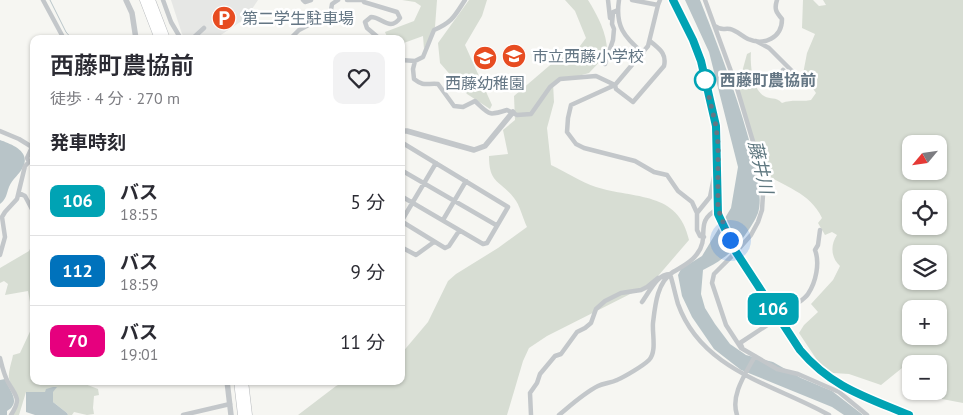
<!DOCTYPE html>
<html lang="ja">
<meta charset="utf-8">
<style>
:root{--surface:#fff;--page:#f2f2f3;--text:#2b2b33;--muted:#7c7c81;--line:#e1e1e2}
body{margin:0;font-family:"PT Sans","Noto Sans JP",sans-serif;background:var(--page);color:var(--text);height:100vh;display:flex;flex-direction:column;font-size:19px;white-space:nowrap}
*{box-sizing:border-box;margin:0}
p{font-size:16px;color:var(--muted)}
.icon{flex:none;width:28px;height:28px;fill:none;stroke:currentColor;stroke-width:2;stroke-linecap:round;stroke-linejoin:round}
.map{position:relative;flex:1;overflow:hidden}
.drawer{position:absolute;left:30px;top:35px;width:375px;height:350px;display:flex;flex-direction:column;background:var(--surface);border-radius:10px;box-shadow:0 1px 4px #0004}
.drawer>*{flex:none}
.badge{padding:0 10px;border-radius:8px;font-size:18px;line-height:32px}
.needle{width:32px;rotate:241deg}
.controls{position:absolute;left:902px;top:135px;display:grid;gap:10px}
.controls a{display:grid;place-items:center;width:45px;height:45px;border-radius:10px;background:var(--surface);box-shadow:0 1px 4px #0004;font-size:25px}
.you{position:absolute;width:25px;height:25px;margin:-12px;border:4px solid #fff;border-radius:50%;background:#1a73e8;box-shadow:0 0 0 8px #1a73e833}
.map>.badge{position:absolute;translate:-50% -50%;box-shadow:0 0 0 2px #fff}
h2{padding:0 20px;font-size:19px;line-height:45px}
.round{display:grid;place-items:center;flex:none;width:52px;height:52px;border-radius:10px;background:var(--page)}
.headline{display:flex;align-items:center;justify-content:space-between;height:85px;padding:0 20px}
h1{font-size:24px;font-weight:600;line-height:38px}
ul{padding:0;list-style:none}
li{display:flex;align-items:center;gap:15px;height:70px;padding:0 20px;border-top:1px solid var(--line)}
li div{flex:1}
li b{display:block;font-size:19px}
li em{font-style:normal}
li .badge{min-width:55px;font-weight:700;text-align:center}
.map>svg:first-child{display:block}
.built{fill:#e6e7e5}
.green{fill:#d7ddd3;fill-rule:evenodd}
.water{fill:#b8c4c8}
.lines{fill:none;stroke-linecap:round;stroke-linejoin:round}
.stream{stroke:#b8c4c8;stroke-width:1}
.primary-casing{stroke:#b6babe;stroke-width:8}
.motorway-casing{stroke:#b6b9bc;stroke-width:9}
.minor{stroke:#c3c7ca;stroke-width:4.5}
.tertiary{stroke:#c3c7ca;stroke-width:5.5}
.primary{stroke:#fff;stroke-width:7}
.motorway{stroke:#fff;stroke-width:8}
.line-casing{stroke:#fff;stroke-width:11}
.line{stroke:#00a3b4;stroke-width:8}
.walk{stroke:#647684;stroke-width:5;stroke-dasharray:0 9}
.stop-dot{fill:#fff;stroke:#00a3b4;stroke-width:2.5}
.labels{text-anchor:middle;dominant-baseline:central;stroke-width:5;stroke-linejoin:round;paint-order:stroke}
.poi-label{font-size:16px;fill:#647684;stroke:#fff;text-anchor:start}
.stop-label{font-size:16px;font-weight:bold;fill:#647684;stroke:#fff;text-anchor:start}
.water-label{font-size:18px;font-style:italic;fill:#5f7880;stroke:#fff}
</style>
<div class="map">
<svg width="963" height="415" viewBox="0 0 963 415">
<rect width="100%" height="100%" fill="#f6f6f2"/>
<path class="built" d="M 171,0 L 258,0 L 246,18 L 215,39 L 186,39 L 182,34 Z"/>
<path class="green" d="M 402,0 L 437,0 L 435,27 L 424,49 L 423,36 L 401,44 L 401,39 L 388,39 L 385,32 L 414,21 L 421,6 L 415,2 Z
M 469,0 L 487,0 L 482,16 L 465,45 L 492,105 L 490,109 L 467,94 L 440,63 L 438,43 Z
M 565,0 L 588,0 C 598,16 608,35 607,54 L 589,73 L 553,83 L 554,102 L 547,128 L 551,165 C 566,172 581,182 596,187 C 634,199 679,191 689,240 L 652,283 L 547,336 L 529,348 L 523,361 L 507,415 L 298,415 L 336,386 L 346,381 L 401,381 L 401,354 L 428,322 L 448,281 L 456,274 L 498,248 L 527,227 C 523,219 520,205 514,198 C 500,180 489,184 489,156 L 508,154 L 503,130 L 515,120 L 514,96 L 556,60 L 574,54 L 586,38 L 575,11 Z
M 803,0 L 813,0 L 819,6 L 826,5 L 823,0 L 963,0 L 963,403 L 942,399 L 939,378 L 939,364 L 907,364 L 881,385 L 849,374 L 833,373 L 821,366 L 799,333 L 804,325 L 818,312 L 811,304 L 833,280 L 840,266 C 831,258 830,245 837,235 L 832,232 L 825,235 L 818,223 L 822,218 C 810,192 784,187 762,172 L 735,79 L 742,72 L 747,54 L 751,52 C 750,64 752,89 764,96 C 771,100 775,96 782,103 C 792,99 801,102 811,100 L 816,93 L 803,74 L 807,53 L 815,34 L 802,28 ZM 911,144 L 939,144 L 939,171 L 911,171 ZM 911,199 L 939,199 L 939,226 L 911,226 ZM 911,254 L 939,254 L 939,281 L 911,281 ZM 911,309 L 939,309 L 939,336 L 911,336 Z
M 34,240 L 34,305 L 30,302 L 28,291 L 5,295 L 8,284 L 4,281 L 0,283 L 0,268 L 29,251 Z
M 34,323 L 34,381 L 82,381 L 85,384 L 98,389 L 99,395 L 94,396 L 93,408 L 94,414 L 87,415 L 74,412 L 72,415 L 68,415 L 67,413 L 53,402 L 53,392 L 26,392 L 19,415 L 13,415 C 26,395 13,395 9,378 C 8,372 12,361 13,355 L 20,353 Z"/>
<path class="water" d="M 685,0 L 700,0 C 716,40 770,176 758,213 C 753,226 735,251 723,258 C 717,263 710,266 703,270 L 701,294 L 705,308 L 715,324 L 730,344 L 746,355 L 773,362 L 801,378 L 832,391 L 863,415 L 844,415 L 832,407 L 741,370 L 714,349 L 692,317 L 682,296 L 678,275 L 681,269 L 702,256 L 731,208 L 738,167 L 709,52 Z
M 0,140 C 11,144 31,151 23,167 C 20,174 12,179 9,187 C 6,195 7,198 0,204 Z
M 5,379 C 9,390 22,402 7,411 L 7,415 L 0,415 L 0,380 Z
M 53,387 L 57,387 L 53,392 L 53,402 L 67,413 L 68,415 L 35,415 L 26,412 L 26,392 L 45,392 L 46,389 Z"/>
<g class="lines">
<path class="stream" d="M 50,0 L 66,32 L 72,39"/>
<g class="primary-casing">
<path id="primary" d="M 673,0 L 693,40 L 701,61 L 717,126 L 719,215 L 736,252 L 800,350 C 831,387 866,397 909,415"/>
</g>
<g class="motorway-casing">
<path id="motorway" d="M 144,0 L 159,39
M 151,0 L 166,39
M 238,381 L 242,415
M 244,381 L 248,415"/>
</g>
<path class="minor" d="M 43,0 L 64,39
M 163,0 L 171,22 L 181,39
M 303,0 L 305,2 L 311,0
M 347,0 L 362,0
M 363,0 L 364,2 L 397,12 L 400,18 C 390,32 382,17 371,17 L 365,22 L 367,28 L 380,39
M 608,0 L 610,18
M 619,0 C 615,26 624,37 643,53
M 632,0 L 658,5
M 705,0 L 736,85 L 764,178 L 762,210 L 758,222 L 751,235 L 736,252 L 714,274 L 712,283 L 726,325 L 741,348 L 777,369 L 798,374 L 839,392 L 867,415
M 715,26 C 721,31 724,28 730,29 C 736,30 742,36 748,39 C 764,46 782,38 782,19 C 776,12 774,9 777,0
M 192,39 L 204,28
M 290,39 L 299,30 L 326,16 L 331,10 L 332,4 L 338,0
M 650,41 C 659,49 667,53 664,66 L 633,102 L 616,89 L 615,85 L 571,105 L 568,118 L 567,132 L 576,144 L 584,148 L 635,161 L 654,172 L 667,175 L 678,191 L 692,202 L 697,213
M 756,41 L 769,48 L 797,76 L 796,78 L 793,79 L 783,70
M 401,60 L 415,61 L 423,57 L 434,30 C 453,22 455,15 465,0
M 415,61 L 413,69 L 414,79 C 424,87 427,83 438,84 L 454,106 L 463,107 L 475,101 C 490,115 488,116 507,110 L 517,115 L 531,114 L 550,87 L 560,79 L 596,76 L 615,85 L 648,46 L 658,5 L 660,0
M 605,64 L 613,40 L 614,29 L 612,24 L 613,12 L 618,10
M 0,131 L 19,139 L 32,147
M 401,142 L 508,207 L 487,243 L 483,244 L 401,196
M 401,170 L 496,225
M 19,193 L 25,196 L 34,213
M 443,220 L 466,181
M 401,221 L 445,248 L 449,246 L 459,231
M 401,222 L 436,163
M 704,237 L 700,236 L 697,230 L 697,213 L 710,197 L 714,177 L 717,174
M 401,247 L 416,255 L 434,242
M 0,255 L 5,237 L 2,217 L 5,212 L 17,199 L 25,166 L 29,162 L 27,158 L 34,143
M 670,274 C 673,283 675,294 678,304 C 702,371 774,384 829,415
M 642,302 C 650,291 657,274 670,274
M 742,347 L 740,343 L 790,310 C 795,304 804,300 808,294 C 816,282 820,263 815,250 L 818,245 L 820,230
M 0,358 C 2,366 4,375 8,382 C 16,397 22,398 11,415
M 183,415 L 230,404
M 531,415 L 530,393 L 537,383 L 540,374 L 555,356 L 561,354 L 577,332 L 585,328 L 591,323 L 596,309 L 605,301 L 621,293 L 641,290 L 647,287 L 658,278
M 559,415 C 571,405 584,393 598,386 C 604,383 611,383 617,380 C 624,377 643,366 649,360 C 657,352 652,333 653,323 C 655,306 657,282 673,272 C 681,267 691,263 697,254 C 711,236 693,222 718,209
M 737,415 C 730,395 746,373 755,356"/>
<path class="tertiary" d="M 126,0 L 132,13 L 136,39
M 401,131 L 407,131 L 474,150 L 485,146 L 513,112
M 227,381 L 231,415"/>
<use href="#primary" class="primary"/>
<use href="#motorway" class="motorway"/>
</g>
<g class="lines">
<g class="line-casing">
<path id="line" d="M 673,0 L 693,40 L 701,61 L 716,126 L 718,214 L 736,252 L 800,350 C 831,387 866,397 909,415"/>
</g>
<use href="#line" class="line"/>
<path class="walk" d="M 705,80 L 716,126 L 718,144 L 718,209 L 730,240"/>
</g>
<defs>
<g id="parking-disc" transform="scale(1.25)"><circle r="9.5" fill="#e74c21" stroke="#fff"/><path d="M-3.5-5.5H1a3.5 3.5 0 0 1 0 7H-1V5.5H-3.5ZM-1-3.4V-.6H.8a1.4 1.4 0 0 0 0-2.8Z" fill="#fff"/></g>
<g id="school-disc" transform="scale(1.25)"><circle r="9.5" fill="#e74c21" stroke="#fff"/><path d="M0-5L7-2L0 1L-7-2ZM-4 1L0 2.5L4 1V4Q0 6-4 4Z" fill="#fff"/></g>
</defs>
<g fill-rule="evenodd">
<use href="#parking-disc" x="224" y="18"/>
<use href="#school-disc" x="514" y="56"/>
<use href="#school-disc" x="485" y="58"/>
</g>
<circle class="stop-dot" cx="705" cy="80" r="10"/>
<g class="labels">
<g class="poi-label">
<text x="242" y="18">第二学生駐車場</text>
<text x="532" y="56">市立西藤小学校</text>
<text x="485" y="83" text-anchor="middle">西藤幼稚園</text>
</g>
<g class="stop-label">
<text x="720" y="80">西藤町農協前</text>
</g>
<g class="water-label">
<text transform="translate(761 167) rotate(77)">藤井川</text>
</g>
</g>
</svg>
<div class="controls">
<a><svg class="needle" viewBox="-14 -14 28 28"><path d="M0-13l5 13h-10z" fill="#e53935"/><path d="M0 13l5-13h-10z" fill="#7c7c81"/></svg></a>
<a><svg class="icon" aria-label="locate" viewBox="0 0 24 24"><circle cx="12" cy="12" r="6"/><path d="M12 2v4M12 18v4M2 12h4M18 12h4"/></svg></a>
<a><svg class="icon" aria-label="layers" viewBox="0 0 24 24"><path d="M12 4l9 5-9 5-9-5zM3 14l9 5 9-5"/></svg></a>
<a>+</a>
<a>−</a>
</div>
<div class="you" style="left:730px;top:240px"></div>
<b class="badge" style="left:773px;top:309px;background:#00a3b4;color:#fff">106</b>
<section class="drawer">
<div class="headline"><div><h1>西藤町農協前</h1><p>徒歩 · 4 分 · 270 m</p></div><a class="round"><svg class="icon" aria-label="heart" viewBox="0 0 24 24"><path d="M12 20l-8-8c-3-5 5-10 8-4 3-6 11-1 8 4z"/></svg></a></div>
<h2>発車時刻</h2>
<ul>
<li><span class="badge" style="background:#00a3b4;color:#fff">106</span><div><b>バス</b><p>18:55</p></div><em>5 分</em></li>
<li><span class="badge" style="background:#0072bc;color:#fff">112</span><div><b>バス</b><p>18:59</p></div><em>9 分</em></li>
<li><span class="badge" style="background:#e6007e;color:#fff">70</span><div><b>バス</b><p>19:01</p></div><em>11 分</em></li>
</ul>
</section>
</div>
